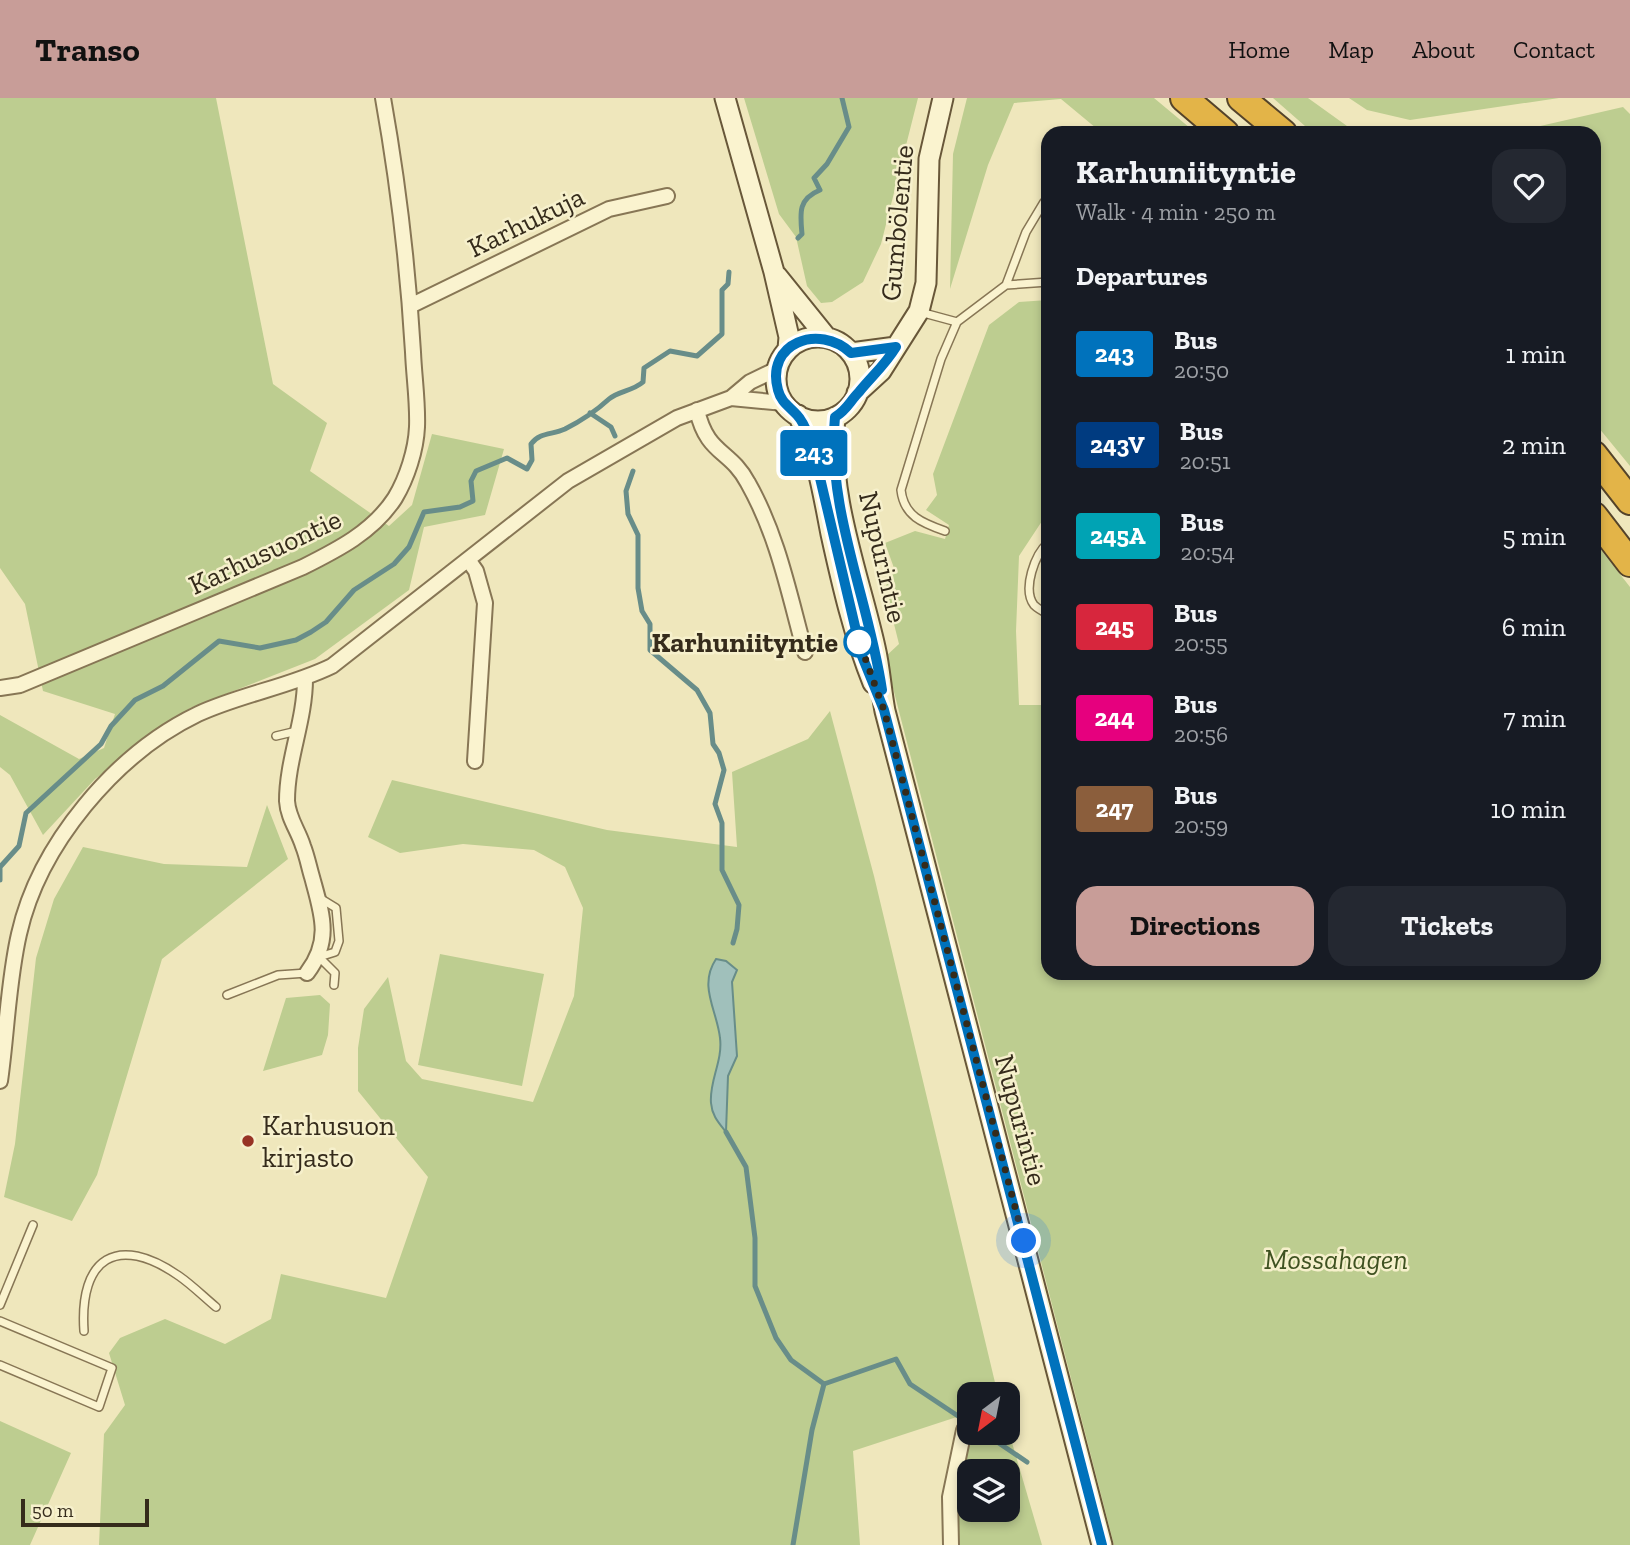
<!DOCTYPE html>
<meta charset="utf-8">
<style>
:root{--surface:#171b24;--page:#242831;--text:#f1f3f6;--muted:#9ea1a6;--accent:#c89d98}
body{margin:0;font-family:"Zilla Slab",serif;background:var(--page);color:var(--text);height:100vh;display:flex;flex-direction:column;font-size:26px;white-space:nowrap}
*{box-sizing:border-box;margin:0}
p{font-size:23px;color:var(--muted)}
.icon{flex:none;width:38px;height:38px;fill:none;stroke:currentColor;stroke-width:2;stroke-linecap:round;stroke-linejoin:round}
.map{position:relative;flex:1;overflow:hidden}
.panel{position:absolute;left:1041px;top:28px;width:560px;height:854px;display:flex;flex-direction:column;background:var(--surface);border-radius:21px;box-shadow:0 4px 10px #0003}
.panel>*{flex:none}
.badge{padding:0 14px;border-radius:5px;font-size:24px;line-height:46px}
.needle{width:46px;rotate:212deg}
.tools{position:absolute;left:957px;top:1284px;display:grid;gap:14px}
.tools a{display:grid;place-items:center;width:63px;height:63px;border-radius:14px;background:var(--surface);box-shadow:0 4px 10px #0003;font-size:35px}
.scale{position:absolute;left:21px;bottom:18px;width:128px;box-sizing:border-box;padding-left:7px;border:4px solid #352b1b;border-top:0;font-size:19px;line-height:24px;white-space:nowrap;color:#352b1b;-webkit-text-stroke:5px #f6f0cc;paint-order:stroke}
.you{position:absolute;width:35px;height:35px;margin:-18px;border:5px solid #fff;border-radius:50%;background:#1a73e8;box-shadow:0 0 0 10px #1a73e833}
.map>.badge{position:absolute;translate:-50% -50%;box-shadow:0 0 0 4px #fff}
h2{padding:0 35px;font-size:26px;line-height:63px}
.round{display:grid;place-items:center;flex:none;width:74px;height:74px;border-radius:21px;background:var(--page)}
.head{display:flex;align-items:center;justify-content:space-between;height:119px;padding:0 35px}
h1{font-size:33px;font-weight:700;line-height:52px}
.button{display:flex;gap:14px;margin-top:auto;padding:14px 35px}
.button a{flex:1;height:80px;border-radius:21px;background:var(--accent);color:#111;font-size:28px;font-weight:700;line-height:80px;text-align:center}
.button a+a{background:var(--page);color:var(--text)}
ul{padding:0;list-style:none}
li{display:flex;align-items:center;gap:21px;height:91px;padding:0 35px}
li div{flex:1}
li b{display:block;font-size:26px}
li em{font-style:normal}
li .badge{min-width:77px;font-weight:700;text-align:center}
header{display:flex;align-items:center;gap:42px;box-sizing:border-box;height:98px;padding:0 35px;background:var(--accent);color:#111}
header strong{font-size:33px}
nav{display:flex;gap:38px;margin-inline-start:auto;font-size:24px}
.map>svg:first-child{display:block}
.green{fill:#bdcd90;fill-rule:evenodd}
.water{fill:#a0c0bb;stroke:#688d89;stroke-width:2}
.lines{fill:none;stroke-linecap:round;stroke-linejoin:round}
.stream{stroke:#688d89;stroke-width:5}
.lane-casing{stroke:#877655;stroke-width:10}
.street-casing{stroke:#877655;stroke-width:18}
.secondary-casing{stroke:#685739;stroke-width:23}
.highway-casing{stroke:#54432a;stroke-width:30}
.lane{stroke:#faf3cf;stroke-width:7}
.street{stroke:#faf3cf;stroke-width:14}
.secondary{stroke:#faf3cf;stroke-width:19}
.highway{stroke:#e3b448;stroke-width:26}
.line-casing{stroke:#fff;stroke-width:16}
.line{stroke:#0072bc;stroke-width:10}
.walk{stroke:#352b1b;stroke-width:7;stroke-dasharray:0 12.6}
.stop-dot{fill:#fff;stroke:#0072bc;stroke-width:3.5}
.poi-dot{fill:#973324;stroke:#f6f0cc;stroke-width:2.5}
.labels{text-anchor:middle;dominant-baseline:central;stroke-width:5;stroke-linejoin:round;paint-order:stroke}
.street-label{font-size:28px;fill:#352b1b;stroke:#f6f0cc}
.stop-label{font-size:28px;font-weight:bold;fill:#352b1b;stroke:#f6f0cc;text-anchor:end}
.poi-label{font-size:28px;fill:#352b1b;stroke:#f6f0cc;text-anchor:start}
.park-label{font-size:28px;font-style:italic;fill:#3f5221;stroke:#f6f0cc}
</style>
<header>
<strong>Transo</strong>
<nav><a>Home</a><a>Map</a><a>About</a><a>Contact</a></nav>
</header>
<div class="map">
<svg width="1630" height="1447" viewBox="0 0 1630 1447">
<rect width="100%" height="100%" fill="#efe7bc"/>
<path class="green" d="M 0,0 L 216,0 L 273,286 L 327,325 L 310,373 L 389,428 L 412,407 L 432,336 L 504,351 L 485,417 L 424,429 L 409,492 L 315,561 L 190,610 L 95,681 L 43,737 L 10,677 L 0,669 L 0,617 L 79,661 L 104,650 L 115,616 L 43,593 L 25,506 L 0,470 Z
M 744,0 L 918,0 L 881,146 L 863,184 L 832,204 L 821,205 L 807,188 L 796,139 L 779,116 Z
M 967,0 L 1154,0 L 1196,35 L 1102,35 L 1061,1 L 1014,5 L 988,67 L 950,191 L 953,56 Z
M 1273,0 L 1308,0 L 1347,28 L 1362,35 L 1313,35 Z
M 1349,0 L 1559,0 L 1410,22 L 1367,12 Z
M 1623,9 L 1630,16 L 1630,368 L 1594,324 L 1594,35 L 1510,35 Z
M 1048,202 L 1048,414 L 1019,458 L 1016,533 L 1019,607 L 1048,607 L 1048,875 L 1594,875 L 1594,443 L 1630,489 L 1630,1447 L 1114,1447 L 885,559 L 899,546 L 885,490 L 894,470 L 885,445 L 915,433 L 945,441 L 949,427 L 926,412 L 937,397 L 933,376 L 989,227 L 1019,204 Z
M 830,613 L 874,778 L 998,1297 L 970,1297 L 969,1315 L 853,1353 L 860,1447 L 99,1447 L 104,1336 L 125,1307 L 109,1255 L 120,1240 L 165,1221 L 225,1246 L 271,1221 L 281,1176 L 386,1200 L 428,1079 L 358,993 L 358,950 L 364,911 L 388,879 L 406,963 L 422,981 L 533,1004 L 574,898 L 583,810 L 565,769 L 534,752 L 463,746 L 400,755 L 368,739 L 392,682 L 607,732 L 737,749 L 732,674 L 808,641 Z
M 267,707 L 288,761 L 162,861 L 97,1077 L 72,1123 L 4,1099 L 15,1046 L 36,860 L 54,801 L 83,749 L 164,766 L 247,769 Z
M 440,856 L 544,876 L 522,988 L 418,967 Z
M 320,897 L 330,906 L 328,937 L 322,957 L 263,973 L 286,900 Z
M 0,1323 L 71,1355 L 30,1447 L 0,1447 Z
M 1008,1331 L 1042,1447 L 958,1447 L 957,1396 L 972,1335 L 1008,1335 ZM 970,1374 L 1008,1374 L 1008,1412 L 970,1412 Z"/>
<path class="water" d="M 716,861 L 726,863 L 737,872 L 732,884 L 737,958 L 728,978 L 726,1034 C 719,1025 712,1018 711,1005 C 709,983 723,963 720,940 C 717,912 698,888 716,861 Z"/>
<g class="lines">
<path class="stream" d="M 798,140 L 802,136 C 800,115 798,101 820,92 L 814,80 L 827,66 L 849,29 L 842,0
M 590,315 L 611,329 L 615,338
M 633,373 L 626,393 L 628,416 L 638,437 L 638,490 L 642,513 L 650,526 L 650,552 L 697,592 L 710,615 L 713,646 L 719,655 L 724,672 L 715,706 L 722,725 L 722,772 L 739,807 L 737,831 L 733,845
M 0,782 L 0,769 L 19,748 L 26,715 L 101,646 L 111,628 L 135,602 L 163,588 L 219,543 L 260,550 L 296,542 L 311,534 L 326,524 L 354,492 L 394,466 L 409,449 L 424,414 L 460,409 L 473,403 L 471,383 L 476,373 L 507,360 L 527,371 L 532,362 L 531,346 C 540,334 552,337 565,331 C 581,323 597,312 609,301 C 618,293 633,293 643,284 L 644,270 L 670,253 L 697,258 L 722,236 L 722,192 L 728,186 L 729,174
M 726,1034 L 746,1069 L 755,1140 L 755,1188 L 776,1240 L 791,1262 L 824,1286
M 824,1286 L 896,1261 L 910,1286 L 970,1326
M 984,1335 L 1027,1364
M 793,1447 L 812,1332 L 824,1286"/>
<g class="lane-casing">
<path id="lane" d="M 1006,187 L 1026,134 L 1044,104 L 1048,104
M 920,214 L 957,224 L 1006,187 L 1048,184
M 945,433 C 922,425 904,418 901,392 L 941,261 L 957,224
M 1048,445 C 1035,456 1022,491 1034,507 C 1037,510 1044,514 1048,516
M 276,638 L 297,633
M 318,799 L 336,810 L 339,843 L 335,854 L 319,859
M 319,859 L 335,875 L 334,887
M 227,897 L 278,877 L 307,875
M 0,1207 L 33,1127
M 0,1223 L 112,1270 L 99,1309 L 0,1267
M 84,1233 C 79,1160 117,1135 179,1178 C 192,1187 204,1199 216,1209"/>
</g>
<g class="street-casing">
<path id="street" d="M 410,208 L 609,111 L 667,98
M 731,300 L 784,305
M 697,312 C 707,357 730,351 748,385 C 778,438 789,496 805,554
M 469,463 L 476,473 L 485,505 L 475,663
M 305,581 C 305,623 287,661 287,703 C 288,720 298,732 303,748 C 307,758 309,769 312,779 C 322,816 332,842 307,875
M 0,590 L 20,587 L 303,469 C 337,452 373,434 395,400 C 407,380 416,352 417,329 C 418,304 414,279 413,254 C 408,169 398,84 383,0
M 0,983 C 7,934 8,884 19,836 C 39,747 115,656 198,616 C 241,596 289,589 332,568 L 568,383 L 677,320 L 731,300 L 750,284 L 777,271
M 951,1447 L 950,1399 L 964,1332"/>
</g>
<g class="secondary-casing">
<path id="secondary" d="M 725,0 L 774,174 L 789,239 L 788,251
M 777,178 L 827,240
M776 281a42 42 0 1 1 84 0a42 42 0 1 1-84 0Z
M 851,255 L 896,249
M 857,295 L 881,273 L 919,213 L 926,185 L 929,61 L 943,0
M 798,317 C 817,355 823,395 831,436 C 842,486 854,538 873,585
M 835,319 C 827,396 858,474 875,549 C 880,570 881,592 885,613 L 1102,1447"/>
</g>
<g class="highway-casing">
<path id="highway" d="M 1184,0 L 1225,35
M 1241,0 L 1283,35
M 1594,357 L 1630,403
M 1594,418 L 1630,465"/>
</g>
<use href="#lane" class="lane"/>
<use href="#street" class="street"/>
<use href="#secondary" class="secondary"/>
<use href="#highway" class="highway"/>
</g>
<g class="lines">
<g class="line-casing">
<path id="line" d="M 882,592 C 869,502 826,410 835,319 C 847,312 850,303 859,294 C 872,278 885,267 896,249 L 851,255 C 819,225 765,245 778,292 C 781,304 789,308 797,317 C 804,324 808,337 812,346 L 862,558 L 884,612 L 1102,1447"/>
</g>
<use href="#line" class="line"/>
<path class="walk" d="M 859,544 L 856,535 L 884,612 L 1024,1143"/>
</g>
<circle class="stop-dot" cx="859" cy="544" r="14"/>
<circle class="poi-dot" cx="248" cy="1043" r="7"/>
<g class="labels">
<g class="street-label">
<text transform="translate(526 124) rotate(-26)">Karhukuja</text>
<text transform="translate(897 125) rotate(-85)">Gumbölentie</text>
<text transform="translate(265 454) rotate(-25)">Karhusuontie</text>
<text transform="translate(883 459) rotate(77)">Nupurintie</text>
<text transform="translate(1021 1022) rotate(75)">Nupurintie</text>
</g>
<g class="stop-label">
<text x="838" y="544">Karhuniityntie</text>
</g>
<g class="poi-label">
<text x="262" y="1027">Karhusuon<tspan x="262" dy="32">kirjasto</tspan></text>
</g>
<g class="park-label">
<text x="1336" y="1161">Mossahagen</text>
</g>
</g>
</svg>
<div class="tools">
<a><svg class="needle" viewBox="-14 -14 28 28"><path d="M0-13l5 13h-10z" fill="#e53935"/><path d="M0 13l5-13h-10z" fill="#9ea1a6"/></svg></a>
<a><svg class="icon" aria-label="layers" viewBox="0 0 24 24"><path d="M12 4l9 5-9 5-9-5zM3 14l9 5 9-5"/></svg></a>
</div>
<div class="scale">50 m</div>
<div class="you" style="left:1024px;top:1143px"></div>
<b class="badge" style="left:814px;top:355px;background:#0072bc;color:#fff">243</b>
<section class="panel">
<div class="head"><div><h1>Karhuniityntie</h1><p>Walk · 4 min · 250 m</p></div><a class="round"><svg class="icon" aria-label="heart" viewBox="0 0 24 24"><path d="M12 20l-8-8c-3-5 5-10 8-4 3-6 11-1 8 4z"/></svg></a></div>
<h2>Departures</h2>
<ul>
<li><span class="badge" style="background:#0072bc;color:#fff">243</span><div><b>Bus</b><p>20:50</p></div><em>1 min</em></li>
<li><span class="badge" style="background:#003b80;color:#fff">243V</span><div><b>Bus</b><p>20:51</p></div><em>2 min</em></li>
<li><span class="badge" style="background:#00a3b4;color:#fff">245A</span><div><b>Bus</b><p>20:54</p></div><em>5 min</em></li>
<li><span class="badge" style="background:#d7263d;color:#fff">245</span><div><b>Bus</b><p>20:55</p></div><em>6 min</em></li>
<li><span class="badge" style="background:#e6007e;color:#fff">244</span><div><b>Bus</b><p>20:56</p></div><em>7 min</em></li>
<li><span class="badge" style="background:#8b5e3c;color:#fff">247</span><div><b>Bus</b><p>20:59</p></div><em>10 min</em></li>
</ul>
<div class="button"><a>Directions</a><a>Tickets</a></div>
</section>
</div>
